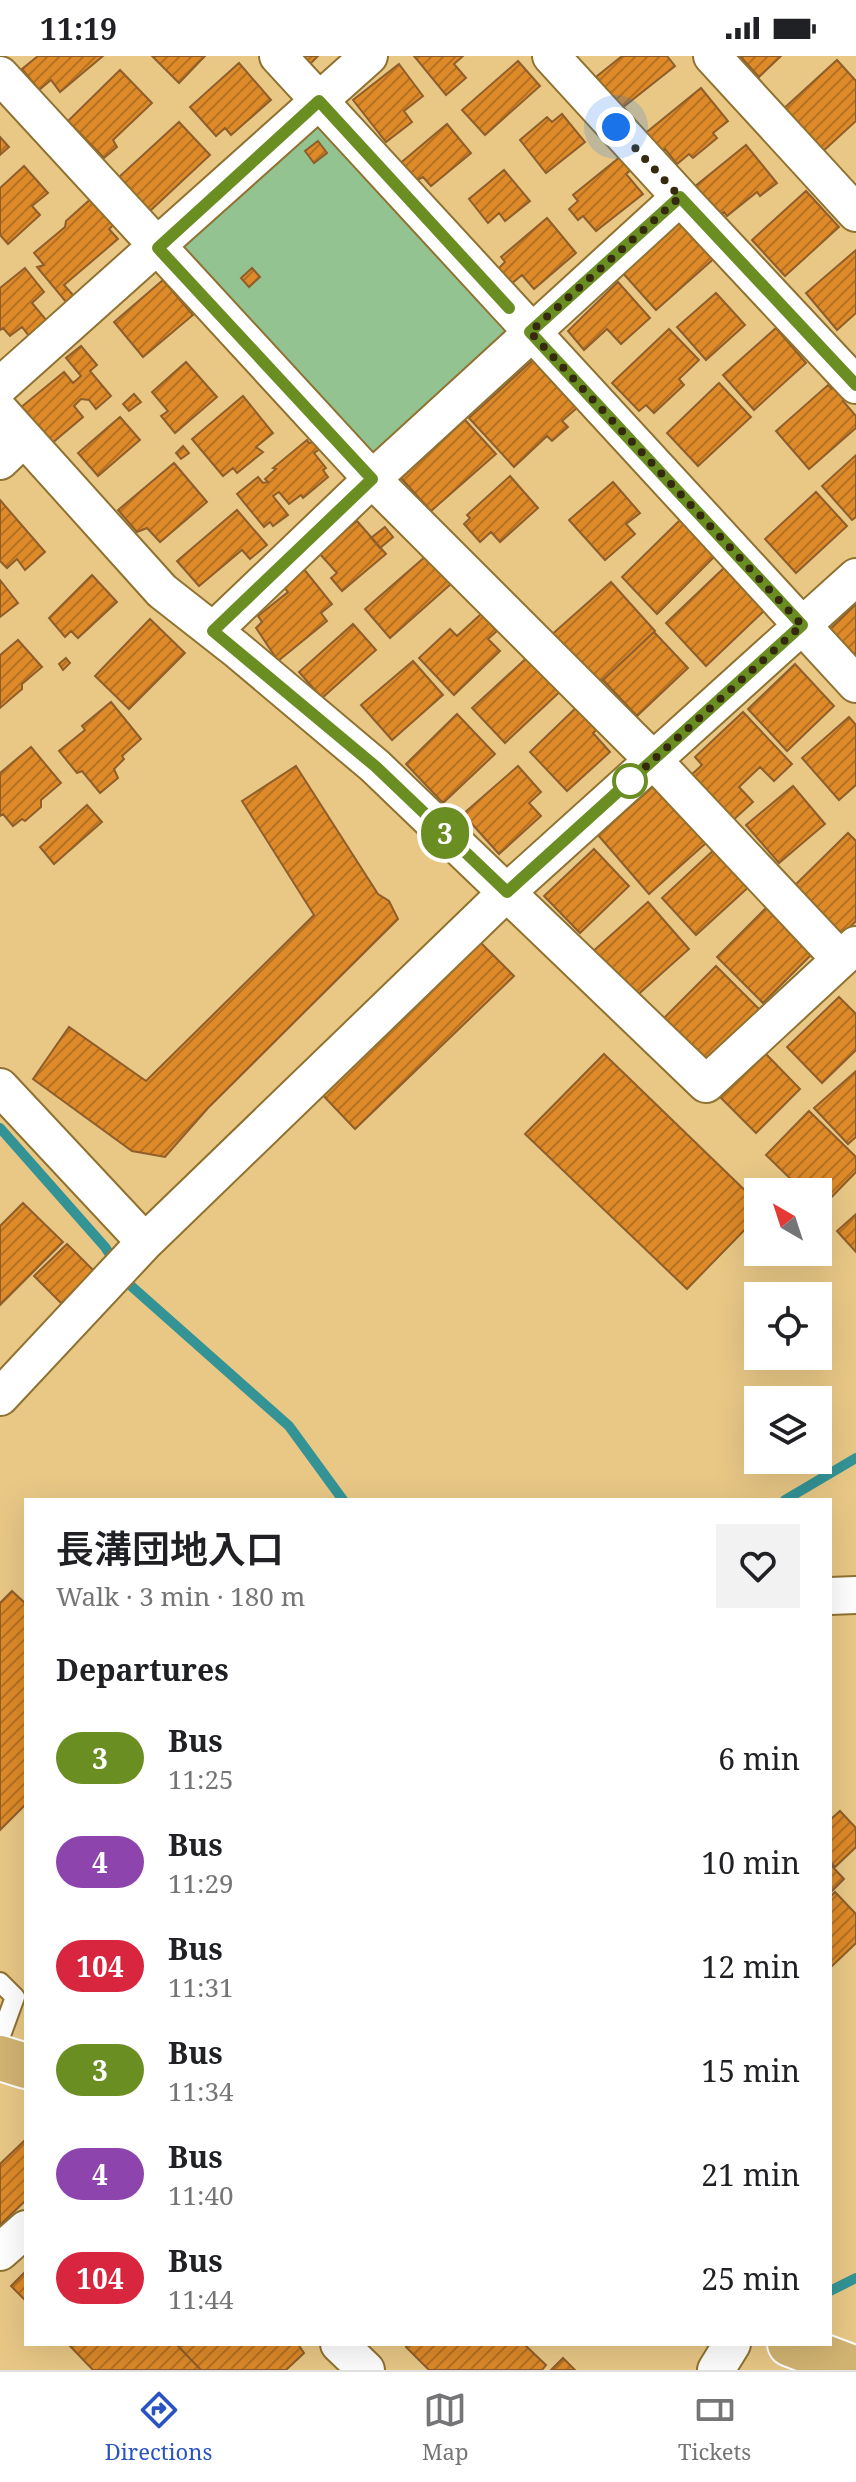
<!DOCTYPE html>
<meta charset="utf-8">
<style>
:root{--surface:#fff;--page:#f2f2f2;--text:#202124;--muted:#757577;--line:#e0e0e0;--accent:#2953c2}
body{margin:0;font-family:"Noto Serif","Noto Sans JP",serif;background:var(--page);color:var(--text);height:100vh;display:flex;flex-direction:column;font-size:30px;white-space:nowrap}
*{box-sizing:border-box;margin:0}
p{font-size:26px;color:var(--muted)}
.icon{flex:none;width:44px;height:44px;fill:none;stroke:currentColor;stroke-width:2;stroke-linecap:round;stroke-linejoin:round}
.map{position:relative;flex:1;overflow:hidden}
.details{position:absolute;left:24px;top:1442px;width:808px;height:848px;display:flex;flex-direction:column;background:var(--surface);border-radius:0px;box-shadow:0 8px 32px #0002}
.details>*{flex:none}
.badge{padding:0 16px;border-radius:26px;font-size:28px;line-height:52px}
.needle{width:52px;rotate:321deg}
.buttons{position:absolute;left:744px;top:1122px;display:grid;gap:16px}
.buttons a{display:grid;place-items:center;width:88px;height:88px;border-radius:0px;background:var(--surface);box-shadow:0 8px 32px #0002;font-size:40px}
.you{position:absolute;width:40px;height:40px;margin:-20px;border:6px solid #fff;border-radius:50%;background:#1a73e8;box-shadow:0 0 0 12px #1a73e833}
.map>.badge{position:absolute;translate:-50% -50%;box-shadow:0 0 0 4px #fff}
h2{padding:0 32px;font-size:30px;line-height:72px}
.round{display:grid;place-items:center;flex:none;width:84px;height:84px;border-radius:0px;background:var(--page)}
.head{display:flex;align-items:center;justify-content:space-between;height:136px;padding:0 32px}
h1{font-size:38px;font-weight:600;line-height:60px}
ul{padding:0;list-style:none}
li{display:flex;align-items:center;gap:24px;height:104px;padding:0 32px}
li div{flex:1}
li b{display:block;font-size:30px}
li em{font-style:normal}
li .badge{min-width:88px;font-weight:700;text-align:center}
.status{display:flex;justify-content:space-between;align-items:center;height:56px;padding:0 40px;background:var(--surface);direction:ltr}
.status svg{height:22px;fill:currentColor}
.menu{display:flex;justify-content:space-around;align-items:center;height:112px;border-top:2px solid var(--line);background:var(--surface);font-size:22px;color:var(--muted)}
.menu a{display:grid;justify-items:center;gap:4px}
.menu .current{color:var(--accent)}
.map>svg:first-child{display:block}
.park{fill:#92c391}
.lines{fill:none;stroke-linecap:round;stroke-linejoin:round}
.stream{stroke:#349495;stroke-width:10}
.building{fill:url(#building-hatch);stroke:#8f5e2b;stroke-width:2}
.service-casing{stroke:#907230;stroke-width:22}
.minor-casing{stroke:#907230;stroke-width:40}
.trunk-casing{stroke:#fff;stroke-width:48}
.service{stroke:#fff;stroke-width:18}
.minor{stroke:#fff;stroke-width:36}
.trunk{stroke:#d2b472;stroke-width:44}
.line-casing{stroke:#fff;stroke-width:18}
.line{stroke:#6b8e23;stroke-width:12}
.walk{stroke:#362a0e;stroke-width:8;stroke-dasharray:0 14.4}
.stop-dot{fill:#fff;stroke:#6b8e23;stroke-width:4}
</style>
<div class="status"><b>11:19</b><svg viewBox="0 0 49 12"><path d="M0 12V9h3v3zM5 12V6h3v6zM10 12V3h3v9zM15 12V0h3v12zM26 1h20v11H26zM47 4h2v5h-2z"/></svg></div>
<div class="map">
<svg width="856" height="2314" viewBox="0 0 856 2314">
<defs>
<pattern id="building-hatch" width="6" height="6" patternUnits="userSpaceOnUse" patternTransform="scale(2)"><rect width="6" height="6" fill="#de8a29"/><path d="M-1 1l2-2M0 6l6-6M5 7l2-2" fill="none" stroke="#b57122"/></pattern>
</defs>
<rect width="100%" height="100%" fill="#e9c886"/>
<path class="park" d="M 318,66 L 514,281 L 371,412 L 167,193 Z"/>
<g class="lines">
<path class="stream" d="M 0,1072 L 105,1191 L 130,1229 L 289,1370 L 343,1444
M 785,1444 L 856,1402
M 830,2235 L 856,2222"/>
</g>
<path class="building" d="M 38,0 L 103,0 L 60,36 L 51,24 L 39,34 L 22,13 Z
M 152,0 L 205,0 L 179,27 Z
M 303,0 L 318,0 L 310,8 Z
M 414,0 L 463,0 L 454,8 L 466,22 L 446,39 Z
M 622,0 L 667,0 L 675,10 L 622,52 L 596,21 Z
M 740,0 L 781,0 L 759,21 Z
M 837,4 L 856,25 L 856,65 L 821,97 L 782,54 Z
M 518,5 L 540,30 L 485,79 L 462,54 Z
M 239,7 L 271,44 L 231,79 L 225,72 L 216,80 L 190,51 Z
M 399,8 L 423,40 L 404,55 L 412,66 L 386,86 L 353,44 Z
M 120,14 L 152,47 L 113,84 L 117,91 L 104,102 L 68,65 Z
M 701,32 L 728,65 L 713,77 L 717,82 L 693,102 L 689,98 L 677,108 L 665,93 L 658,99 L 642,80 Z
M 562,58 L 585,86 L 546,117 L 520,84 L 547,61 L 552,66 Z
M 179,66 L 210,99 L 150,155 L 119,121 Z
M 447,68 L 471,97 L 431,130 L 423,121 L 413,126 L 398,109 Z
M 0,81 L 9,91 L 0,99 Z
M 318,85 L 327,97 L 314,107 L 305,95 Z
M 746,89 L 777,127 L 760,140 L 757,136 L 727,160 L 724,156 L 717,162 L 693,132 Z
M 620,101 L 631,114 L 626,118 L 643,138 L 596,175 L 583,160 L 578,164 L 569,153 L 578,145 L 573,139 Z
M 24,110 L 48,137 L 32,150 L 40,159 L 8,188 L 0,179 L 0,132 Z
M 504,114 L 530,145 L 505,165 L 499,157 L 488,167 L 469,143 Z
M 806,135 L 839,171 L 785,220 L 752,184 Z
M 94,140 L 117,166 L 109,173 L 118,183 L 64,229 L 74,240 L 66,246 L 37,211 L 44,209 L 34,197 L 65,171 L 66,165 Z
M 547,162 L 576,197 L 534,233 L 522,219 L 511,228 L 498,213 L 505,206 L 501,201 Z
M 677,165 L 690,178 L 694,174 L 717,200 L 656,254 L 621,215 Z
M 856,194 L 856,257 L 837,274 L 806,237 Z
M 25,212 L 44,236 L 32,247 L 47,265 L 29,280 L 22,271 L 10,280 L 3,272 L 0,274 L 0,232 Z
M 252,212 L 260,221 L 249,231 L 241,222 Z
M 163,224 L 193,259 L 143,301 L 114,266 Z
M 618,226 L 650,262 L 621,288 L 607,273 L 584,294 L 568,275 Z
M 716,237 L 745,269 L 706,304 L 677,271 Z
M 776,272 L 806,307 L 754,354 L 723,319 Z
M 669,273 L 699,304 L 679,323 L 684,329 L 654,357 L 646,349 L 639,355 L 612,327 Z
M 81,290 L 97,309 L 90,315 L 111,340 L 96,353 L 89,344 L 81,343 L 74,350 L 83,361 L 51,388 L 20,352 L 64,316 L 73,327 L 81,320 L 66,302 Z
M 534,303 L 578,351 L 562,365 L 568,371 L 552,385 L 547,380 L 514,411 L 469,362 Z
M 186,306 L 217,341 L 175,377 L 161,360 L 168,355 L 152,336 Z
M 719,327 L 751,361 L 698,410 L 667,377 Z
M 838,328 L 849,340 L 843,345 L 856,360 L 856,372 L 809,413 L 776,375 L 828,329 L 832,333 Z
M 134,338 L 141,346 L 129,355 L 123,348 Z
M 243,340 L 273,377 L 256,391 L 263,396 L 237,417 L 233,412 L 223,420 L 192,383 Z
M 120,361 L 140,384 L 98,420 L 78,397 Z
M 465,364 L 496,398 L 431,455 L 401,422 Z
M 307,384 L 309,387 L 314,386 L 320,393 L 314,397 L 326,412 L 323,414 L 328,421 L 303,442 L 301,439 L 289,448 L 279,436 L 273,440 L 288,459 L 273,470 L 270,466 L 264,471 L 237,438 L 258,421 L 263,427 L 268,426 L 265,423 L 276,413 L 273,412 Z
M 183,390 L 189,397 L 181,403 L 176,397 Z
M 856,399 L 856,461 L 852,464 L 822,430 Z
M 174,407 L 207,446 L 160,486 L 147,472 L 137,476 L 118,454 Z
M 510,420 L 538,452 L 500,486 L 491,476 L 480,486 L 464,468 L 470,462 L 467,459 Z
M 613,426 L 640,457 L 626,468 L 635,478 L 605,504 L 569,464 Z
M 816,436 L 847,470 L 796,517 L 765,483 Z
M 0,444 L 45,496 L 25,514 L 17,503 L 7,512 L 0,505 Z
M 237,454 L 267,489 L 250,503 L 242,494 L 199,530 L 177,505 Z
M 680,464 L 715,500 L 657,558 L 622,521 Z
M 357,465 L 386,498 L 342,535 L 331,522 L 337,517 L 319,497 Z
M 385,471 L 393,481 L 380,492 L 371,482 Z
M 426,500 L 451,528 L 390,582 L 365,553 Z
M 728,508 L 768,551 L 706,610 L 666,567 Z
M 303,512 L 332,548 L 321,557 L 327,565 L 278,605 L 256,572 L 262,566 L 258,560 L 288,536 L 282,529 Z
M 92,519 L 117,546 L 78,582 L 71,575 L 65,581 L 49,562 Z
M 0,524 L 18,547 L 0,561 Z
M 611,526 L 655,575 L 603,624 L 589,625 L 549,581 Z
M 856,548 L 856,604 L 828,575 Z
M 481,558 L 497,575 L 488,583 L 500,595 L 454,639 L 419,602 L 450,573 L 457,580 Z
M 150,563 L 185,597 L 129,653 L 95,620 Z
M 353,568 L 376,594 L 322,642 L 299,616 Z
M 654,576 L 688,612 L 637,660 L 603,624 Z
M 18,584 L 42,611 L 22,628 L 22,633 L 0,652 L 0,599 Z
M 531,598 L 564,632 L 505,687 L 472,652 Z
M 66,602 L 70,607 L 63,614 L 59,608 Z
M 413,605 L 443,639 L 392,684 L 361,649 Z
M 795,608 L 834,650 L 787,695 L 748,653 Z
M 111,646 L 141,683 L 122,700 L 124,703 L 114,713 L 118,722 L 100,737 L 82,715 L 77,717 L 59,695 L 85,674 L 82,670 Z
M 581,647 L 602,669 L 593,677 L 610,696 L 567,735 L 530,696 Z
M 743,656 L 792,708 L 774,725 L 760,711 L 739,731 L 753,746 L 732,765 L 690,720 L 702,709 L 695,701 Z
M 457,658 L 495,698 L 443,747 L 406,708 Z
M 849,661 L 856,669 L 856,729 L 839,744 L 802,702 Z
M 31,691 L 61,727 L 41,744 L 41,751 L 25,765 L 22,763 L 13,770 L 3,758 L 0,760 L 0,717 Z
M 296,710 L 378,838 L 389,845 L 398,863 L 208,1052 L 165,1101 L 132,1095 L 33,1023 L 69,971 L 146,1025 L 314,859 L 242,745 Z
M 518,710 L 541,736 L 529,747 L 541,760 L 499,798 L 463,758 Z
M 663,722 L 714,780 L 649,838 L 598,779 Z
M 793,730 L 825,768 L 779,807 L 746,769 Z
M 87,749 L 102,766 L 54,808 L 40,791 Z
M 848,777 L 856,785 L 856,865 L 837,884 L 789,835 Z
M 717,791 L 752,828 L 696,879 L 662,842 Z
M 594,793 L 629,830 L 580,877 L 544,840 Z
M 648,846 L 689,893 L 633,943 L 591,897 Z
M 771,847 L 817,893 L 763,947 L 717,901 Z
M 473,879 L 514,920 L 355,1073 L 316,1032 Z
M 716,910 L 762,956 L 710,1008 L 664,962 Z
M 839,941 L 856,958 L 856,994 L 822,1027 L 787,991 Z
M 765,997 L 800,1033 L 756,1077 L 720,1041 Z
M 604,998 L 758,1147 L 758,1160 L 687,1233 L 525,1078 Z
M 856,1015 L 856,1081 L 848,1088 L 814,1052 Z
M 809,1055 L 856,1101 L 856,1116 L 821,1152 L 818,1150 L 818,1136 L 804,1136 L 766,1099 Z
M 23,1147 L 63,1186 L 0,1249 L 0,1170 Z
M 856,1158 L 856,1196 L 837,1175 Z
M 67,1188 L 97,1218 L 64,1250 L 34,1220 Z
M 12,1535 L 26,1548 L 26,1748 L 0,1774 L 0,1547 Z
M 840,1755 L 856,1772 L 856,1791 L 835,1811 L 830,1806 L 830,1764 Z
M 830,1808 L 844,1823 L 830,1837 Z
M 835,1836 L 856,1858 L 856,1887 L 830,1912 L 830,1841 Z
M 26,2083 L 26,2144 L 0,2169 L 0,2108 Z
M 26,2215 L 26,2245 L 11,2230 Z
M 68,2288 L 176,2288 L 201,2314 L 93,2314 Z
M 176,2288 L 298,2288 L 304,2297 L 286,2314 L 201,2314 Z
M 409,2288 L 524,2288 L 546,2309 L 542,2314 L 429,2314 L 406,2291 Z
M 563,2302 L 575,2314 L 551,2314 Z"/>
<g class="lines">
<g class="service-casing">
<path id="service" d="M 0,1926 L 15,1941 L 0,1982"/>
</g>
<g class="minor-casing">
<path id="minor" d="M 278,0 L 856,628
M 712,0 L 856,157
M 0,19 L 372,423 L 680,141 L 551,0
M 680,141 L 856,329
M 0,330 L 369,0
M 0,355 L 162,535 L 236,593 L 375,710 L 706,1028 L 856,889
M 0,405 L 24,382
M 213,575 L 372,423 L 653,704 L 840,903
M 0,1031 L 145,1186
M 0,1341 L 145,1186 L 507,836 L 856,521
M 830,1540 L 856,1539
M 0,2196 L 26,2173
M 339,2288 L 366,2314
M 716,2314 L 732,2288"/>
</g>
<g class="trunk-casing">
<path id="trunk" d="M 0,2002 L 26,2010
M 790,2288 L 856,2313"/>
</g>
<use href="#service" class="service"/>
<use href="#minor" class="minor"/>
<use href="#trunk" class="trunk"/>
</g>
<g class="lines">
<g class="line-casing">
<path id="line" d="M 509,252 L 319,45 L 158,192 L 372,423 L 213,575 L 375,710 L 507,836 L 802,569 L 530,276 L 680,141 L 856,329"/>
</g>
<use href="#line" class="line"/>
<path class="walk" d="M 616,71 L 680,141 L 530,276 L 802,569 L 630,725"/>
</g>
<circle class="stop-dot" cx="630" cy="725" r="16"/>
</svg>
<div class="buttons">
<a><svg class="needle" viewBox="-14 -14 28 28"><path d="M0-13l5 13h-10z" fill="#e53935"/><path d="M0 13l5-13h-10z" fill="#757577"/></svg></a>
<a><svg class="icon" aria-label="locate" viewBox="0 0 24 24"><circle cx="12" cy="12" r="6"/><path d="M12 2v4M12 18v4M2 12h4M18 12h4"/></svg></a>
<a><svg class="icon" aria-label="layers" viewBox="0 0 24 24"><path d="M12 4l9 5-9 5-9-5zM3 14l9 5 9-5"/></svg></a>
</div>
<div class="you" style="left:616px;top:71px"></div>
<b class="badge" style="left:445px;top:777px;background:#6b8e23;color:#fff">3</b>
<section class="details">
<div class="head"><div><h1>長溝団地入口</h1><p>Walk · 3 min · 180 m</p></div><a class="round"><svg class="icon" aria-label="heart" viewBox="0 0 24 24"><path d="M12 20l-8-8c-3-5 5-10 8-4 3-6 11-1 8 4z"/></svg></a></div>
<h2>Departures</h2>
<ul>
<li><span class="badge" style="background:#6b8e23;color:#fff">3</span><div><b>Bus</b><p>11:25</p></div><em>6 min</em></li>
<li><span class="badge" style="background:#8e44ad;color:#fff">4</span><div><b>Bus</b><p>11:29</p></div><em>10 min</em></li>
<li><span class="badge" style="background:#d7263d;color:#fff">104</span><div><b>Bus</b><p>11:31</p></div><em>12 min</em></li>
<li><span class="badge" style="background:#6b8e23;color:#fff">3</span><div><b>Bus</b><p>11:34</p></div><em>15 min</em></li>
<li><span class="badge" style="background:#8e44ad;color:#fff">4</span><div><b>Bus</b><p>11:40</p></div><em>21 min</em></li>
<li><span class="badge" style="background:#d7263d;color:#fff">104</span><div><b>Bus</b><p>11:44</p></div><em>25 min</em></li>
</ul>
</section>
</div>
<nav class="menu">
<a class="current"><svg class="icon" aria-label="directions" viewBox="0 0 24 24"><path d="M12 3l9 9-9 9-9-9zM9 14v-3h6M13 9l2 2-2 2"/></svg>Directions</a>
<a><svg class="icon" aria-label="map" viewBox="0 0 24 24"><path d="M3 6l6-2 6 2 6-2v14l-6 2-6-2-6 2zM9 4v14M15 6v14"/></svg>Map</a>
<a><svg class="icon" aria-label="tickets" viewBox="0 0 24 24"><path d="M3 7h18v10H3zM15 7v10"/></svg>Tickets</a>
</nav>
